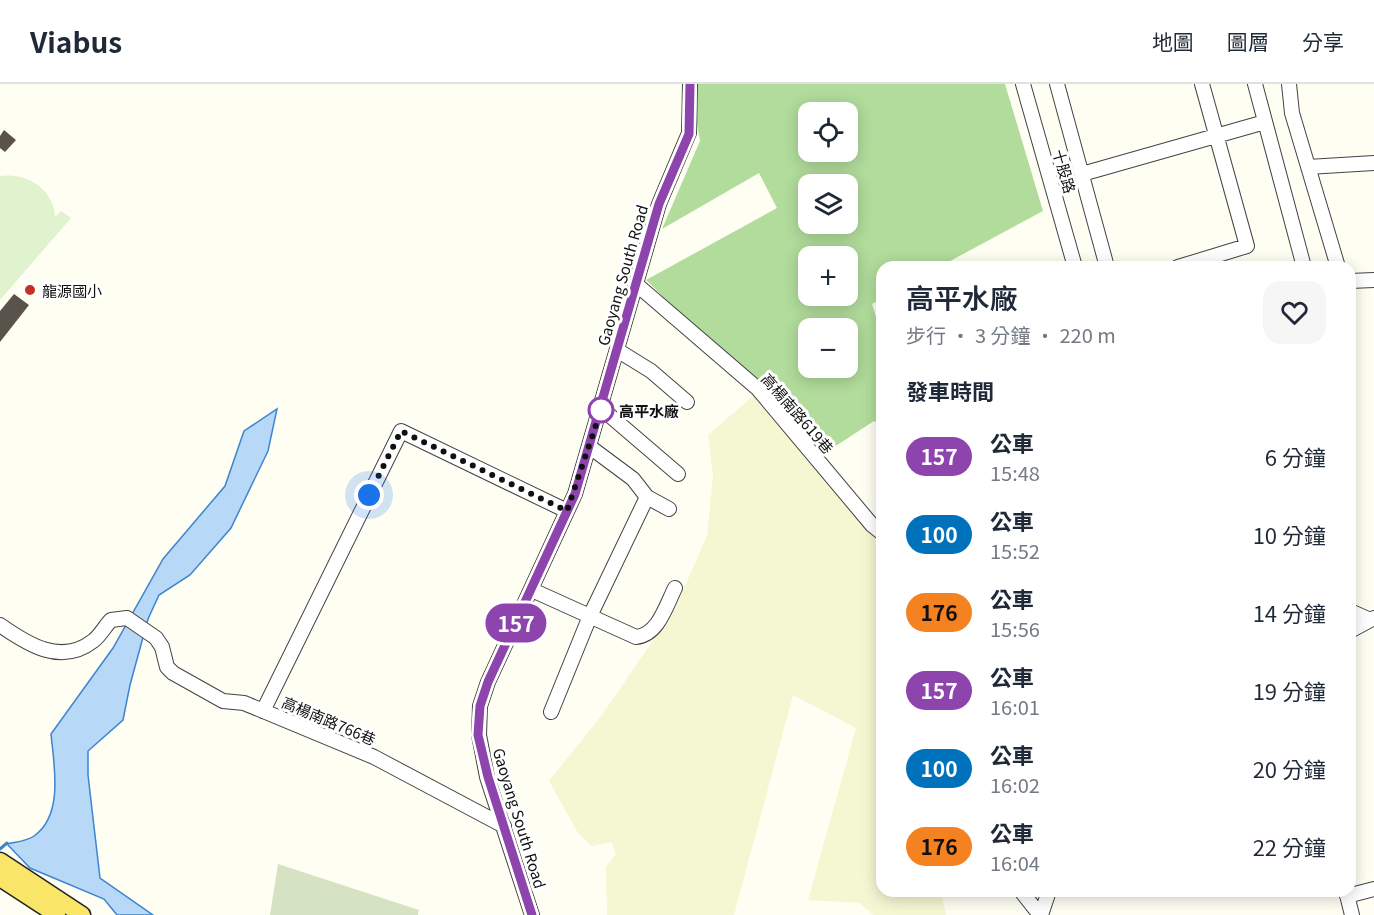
<!DOCTYPE html>
<html lang="zh-TW">
<meta charset="utf-8">
<style>
:root{--surface:#fff;--page:#f6f6f7;--text:#1f2937;--muted:#747a83;--line:#e0e1e3}
body{margin:0;font-family:Georgia,"Noto Sans TC",serif;background:var(--page);color:var(--text);height:100vh;display:flex;flex-direction:column;font-size:22px;white-space:nowrap}
*{box-sizing:border-box;margin:0}
p{font-size:20px;color:var(--muted)}
.icon{flex:none;width:33px;height:33px;fill:none;stroke:currentColor;stroke-width:2;stroke-linecap:round;stroke-linejoin:round}
.map{position:relative;flex:1;overflow:hidden}
.sheet{position:absolute;left:876px;top:177px;width:480px;height:636px;display:flex;flex-direction:column;background:var(--surface);border-radius:18px;box-shadow:0 3px 15px #0003}
.sheet>*{flex:none}
.badge{padding:0 12px;border-radius:20px;font-size:21px;line-height:39px}
.buttons{position:absolute;left:798px;top:18px;display:grid;gap:12px}
.buttons a{display:grid;place-items:center;width:60px;height:60px;border-radius:12px;background:var(--surface);box-shadow:0 3px 15px #0003;font-size:30px}
.you{position:absolute;width:30px;height:30px;margin:-15px;border:4px solid #fff;border-radius:50%;background:#1a73e8;box-shadow:0 0 0 9px #1a73e833}
.map>.badge{position:absolute;translate:-50% -50%;box-shadow:0 0 0 3px #fff}
h2{padding:0 30px;font-size:22px;line-height:54px}
.round{display:grid;place-items:center;flex:none;width:63px;height:63px;border-radius:18px;background:var(--page)}
.overview{display:flex;align-items:center;justify-content:space-between;height:102px;padding:0 30px}
h1{font-size:28px;font-weight:600;line-height:45px}
ul{padding:0;list-style:none}
li{display:flex;align-items:center;gap:18px;height:78px;padding:0 30px}
li div{flex:1}
li b{display:block;font-size:22px}
li em{font-style:normal}
li .badge{min-width:66px;font-weight:700;text-align:center}
header{display:flex;align-items:center;gap:36px;box-sizing:border-box;height:84px;padding:0 30px;background:var(--surface);border-bottom:2px solid var(--line)}
header strong{font-size:28px}
nav{display:flex;gap:33px;margin-inline-start:auto;font-size:21px}
.map>svg:first-child{display:block}
.farmland{fill:#f5f6d2}
.forest{fill:#b1dc9b;fill-rule:evenodd}
.cemetery{fill:#d5e3c3}
.pitch{fill:#e1f2ce}
.water{fill:#b7d8f7;stroke:#3d85cf;stroke-width:1.5}
.lines{fill:none;stroke-linecap:round;stroke-linejoin:round}
.stream{stroke:#3d85cf;stroke-width:3}
.building{fill:#59534c}
.minor-casing{stroke:#434343;stroke-width:16}
.major-casing{stroke:#212121;stroke-width:19}
.minor{stroke:#fff;stroke-width:14}
.major{stroke:#f9e669;stroke-width:16}
.line-casing{stroke:#fff;stroke-width:14}
.line{stroke:#8e44ad;stroke-width:9}
.walk{stroke:#101010;stroke-width:6;stroke-dasharray:0 10.8}
.poi-dot{fill:#c33025;stroke:#fff;stroke-width:2}
.stop-dot{fill:#fff;stroke:#8e44ad;stroke-width:3}
.labels{text-anchor:middle;dominant-baseline:central;stroke-width:6;stroke-linejoin:round;paint-order:stroke}
.street-label{font-size:15px;fill:#101010;stroke:#fff}
.poi-label{font-size:15px;fill:#101010;stroke:#fff;text-anchor:start}
.stop-label{font-size:15px;font-weight:bold;fill:#101010;stroke:#fff;text-anchor:start}
</style>
<header>
<strong>Viabus</strong>
<nav><a>地圖</a><a>圖層</a><a>分享</a></nav>
</header>
<div class="map">
<svg width="1374" height="831" viewBox="0 0 1374 831">
<rect width="100%" height="100%" fill="#fffef3"/>
<path class="farmland" d="M 753,312 L 870,447 L 882,456 L 882,807 L 941,807 L 946,831 L 873,831 L 860,819 L 808,816 L 856,644 L 793,611 L 734,831 L 607,831 L 606,783 L 616,770 L 611,758 L 592,762 L 578,749 L 549,697 L 602,631 L 675,524 L 707,452 L 713,392 L 708,351 Z"/>
<path class="forest" d="M 690,0 L 1005,0 L 1043,127 L 939,183 L 882,183 L 882,214 L 872,220 L 882,252 L 882,341 L 874,337 L 825,369 L 646,196 L 777,124 L 759,89 L 662,145 L 700,57 ZM 808,28 L 848,28 L 848,68 L 808,68 ZM 808,100 L 848,100 L 848,140 L 808,140 ZM 808,172 L 848,172 L 848,212 L 808,212 ZM 808,244 L 848,244 L 848,284 L 808,284 Z"/>
<path class="cemetery" d="M 278,780 L 419,826 L 418,831 L 270,831 Z"/>
<path class="pitch" d="M 0,92 C 27,88 54,105 55,133 L 61,127 L 71,134 L 0,216 Z"/>
<path class="water" d="M 277,325 L 268,367 L 231,444 L 190,491 L 159,511 L 148,535 L 130,601 L 123,636 L 88,667 L 88,691 L 100,794 L 153,831 L 117,831 L 104,815 L 30,784 L 7,760 C 15,758 28,757 34,752 C 64,731 54,681 51,650 L 113,564 L 163,475 L 225,402 L 244,347 Z"/>
<g class="lines">
<path class="stream" d="M 0,765 L 7,759"/>
</g>
<path class="building" d="M 4,46 L 16,56 L 5,68 L 0,64 L 0,52 Z
M 14,210 L 29,221 L 0,258 L 0,227 Z"/>
<g class="lines">
<g class="minor-casing">
<path id="minor" d="M 1023,0 L 1075,183
M 1057,0 L 1107,183
M 1255,0 L 1304,183
M 1289,0 L 1292,29 L 1338,183
M 1308,83 L 1374,79
M 1082,90 L 1265,38
M 1178,183 L 1247,162 L 1202,0
M 1350,197 L 1374,196
M 636,200 L 758,305 L 872,441 L 882,449
M 617,266 L 651,287 L 687,318
M 601,324 L 678,390
M 590,363 L 633,395 L 647,413 L 669,425
M 532,506 L 636,553 C 658,551 666,522 675,504
M 1350,527 L 1368,535
M 0,541 C 27,560 61,582 93,557 C 100,552 105,542 111,536 L 127,534 L 156,554 L 162,563 L 167,583 L 173,589 L 223,617 L 244,619 L 374,673 L 504,742
M 1350,547 L 1374,534
M 263,627 L 401,347 L 567,427
M 551,628 L 590,532 L 647,413
M 1021,807 L 1040,831
M 1346,807 L 1352,831
M 1347,812 L 1374,805
M 532,831 L 487,693 L 479,651 L 480,622 L 488,598 L 575,410 L 659,120 L 689,49 L 690,0
M 1041,831 L 1049,807"/>
</g>
<g class="major-casing">
<path id="major" d="M 0,777 L 82,831
M 0,794 L 57,831"/>
</g>
<use href="#minor" class="minor"/>
<use href="#major" class="major"/>
</g>
<g class="lines">
<g class="line-casing">
<path id="line" d="M 532,831 L 488,693 L 478,651 L 480,622 L 488,598 L 575,410 L 659,120 L 689,50 L 690,0"/>
</g>
<use href="#line" class="line"/>
<path class="walk" d="M 369,411 L 401,347 L 567,427 L 601,326"/>
</g>
<circle class="poi-dot" cx="30" cy="206" r="6"/>
<circle class="stop-dot" cx="601" cy="326" r="12"/>
<g class="labels">
<g class="street-label">
<text transform="translate(1065 87) rotate(74)">十股路</text>
<text transform="translate(622 191) rotate(-74)">Gaoyang South Road</text>
<text transform="translate(798 329) rotate(49)">高楊南路619巷</text>
<text transform="translate(329 636) rotate(23)">高楊南路766巷</text>
<text transform="translate(520 734) rotate(73)">Gaoyang South Road</text>
</g>
<g class="poi-label">
<text x="42" y="206">龍源國小</text>
</g>
<g class="stop-label">
<text x="619" y="326">高平水廠</text>
</g>
</g>
</svg>
<div class="buttons">
<a><svg class="icon" aria-label="locate" viewBox="0 0 24 24"><circle cx="12" cy="12" r="6"/><path d="M12 2v4M12 18v4M2 12h4M18 12h4"/></svg></a>
<a><svg class="icon" aria-label="layers" viewBox="0 0 24 24"><path d="M12 4l9 5-9 5-9-5zM3 14l9 5 9-5"/></svg></a>
<a>+</a>
<a>−</a>
</div>
<div class="you" style="left:369px;top:411px"></div>
<b class="badge" style="left:516px;top:539px;background:#8e44ad;color:#fff">157</b>
<section class="sheet">
<div class="overview"><div><h1>高平水廠</h1><p>步行 · 3 分鐘 · 220 m</p></div><a class="round"><svg class="icon" aria-label="heart" viewBox="0 0 24 24"><path d="M12 20l-8-8c-3-5 5-10 8-4 3-6 11-1 8 4z"/></svg></a></div>
<h2>發車時間</h2>
<ul>
<li><span class="badge" style="background:#8e44ad;color:#fff">157</span><div><b>公車</b><p>15:48</p></div><em>6 分鐘</em></li>
<li><span class="badge" style="background:#0072bc;color:#fff">100</span><div><b>公車</b><p>15:52</p></div><em>10 分鐘</em></li>
<li><span class="badge" style="background:#f58220;color:#111">176</span><div><b>公車</b><p>15:56</p></div><em>14 分鐘</em></li>
<li><span class="badge" style="background:#8e44ad;color:#fff">157</span><div><b>公車</b><p>16:01</p></div><em>19 分鐘</em></li>
<li><span class="badge" style="background:#0072bc;color:#fff">100</span><div><b>公車</b><p>16:02</p></div><em>20 分鐘</em></li>
<li><span class="badge" style="background:#f58220;color:#111">176</span><div><b>公車</b><p>16:04</p></div><em>22 分鐘</em></li>
</ul>
</section>
</div>
